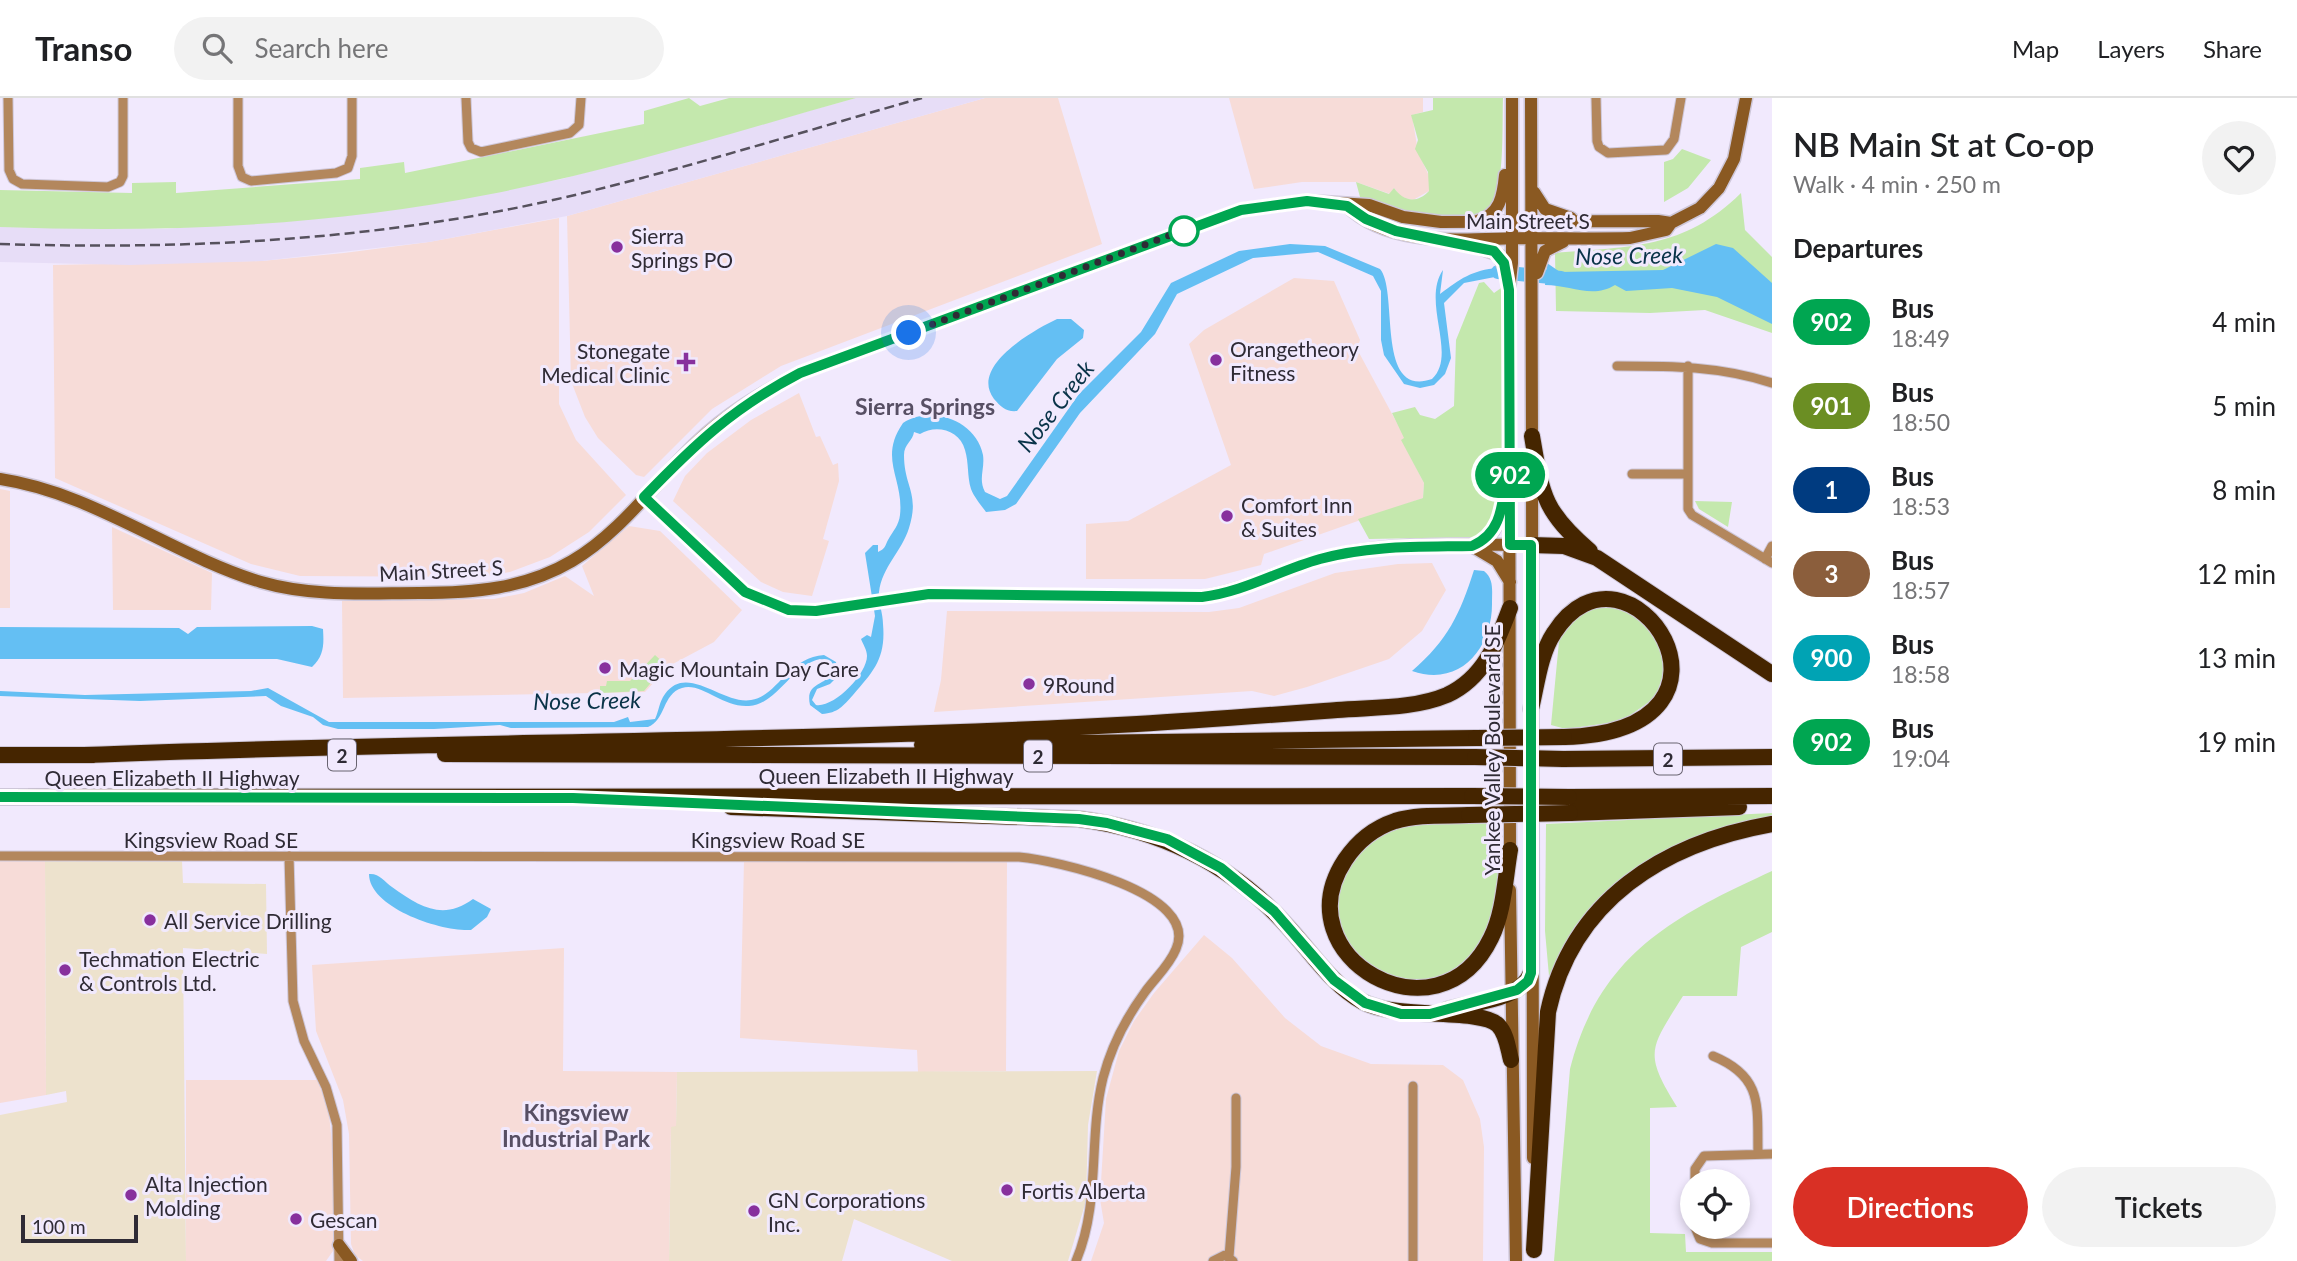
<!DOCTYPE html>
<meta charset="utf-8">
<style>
:root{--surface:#fff;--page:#f2f2f2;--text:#202124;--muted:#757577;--line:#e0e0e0;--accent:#d93025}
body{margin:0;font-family:Lato,sans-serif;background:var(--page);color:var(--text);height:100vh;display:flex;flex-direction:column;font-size:26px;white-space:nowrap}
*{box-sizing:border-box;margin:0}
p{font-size:23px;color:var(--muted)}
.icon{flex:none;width:38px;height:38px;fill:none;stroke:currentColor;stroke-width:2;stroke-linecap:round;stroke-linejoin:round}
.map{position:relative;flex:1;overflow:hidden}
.drawer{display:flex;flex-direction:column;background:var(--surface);width:525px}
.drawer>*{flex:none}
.badge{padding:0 14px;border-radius:23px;font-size:24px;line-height:46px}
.controls{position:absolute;left:1680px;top:1071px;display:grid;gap:14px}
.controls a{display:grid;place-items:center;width:70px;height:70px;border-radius:50%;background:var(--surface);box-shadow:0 4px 10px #0003;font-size:35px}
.scale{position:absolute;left:21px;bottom:18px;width:117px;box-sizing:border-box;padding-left:7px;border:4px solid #2f2b35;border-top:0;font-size:19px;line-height:24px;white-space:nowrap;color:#2f2b35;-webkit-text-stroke:5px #f1e9fd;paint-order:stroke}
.you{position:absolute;width:35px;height:35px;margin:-18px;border:5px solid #fff;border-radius:50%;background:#1a73e8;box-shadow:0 0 0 10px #1a73e833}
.map>.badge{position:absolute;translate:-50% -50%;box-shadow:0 0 0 4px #fff}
h2{padding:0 21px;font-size:26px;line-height:63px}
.round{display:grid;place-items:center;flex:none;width:74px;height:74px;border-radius:37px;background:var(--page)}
.headline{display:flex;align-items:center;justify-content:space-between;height:119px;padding:0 21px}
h1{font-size:33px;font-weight:600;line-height:52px}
.button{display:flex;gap:14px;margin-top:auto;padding:14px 21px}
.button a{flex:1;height:80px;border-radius:42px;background:var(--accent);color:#fff;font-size:28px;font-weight:600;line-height:80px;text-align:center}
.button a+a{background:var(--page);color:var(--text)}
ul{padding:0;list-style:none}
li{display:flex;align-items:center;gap:21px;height:84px;padding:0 21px}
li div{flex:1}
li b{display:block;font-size:26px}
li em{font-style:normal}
li .badge{min-width:77px;font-weight:700;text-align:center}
header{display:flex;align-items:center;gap:42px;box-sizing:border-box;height:98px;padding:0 35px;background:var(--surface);border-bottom:2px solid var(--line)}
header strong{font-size:33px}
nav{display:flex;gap:38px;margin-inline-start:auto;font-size:24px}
.search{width:490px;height:63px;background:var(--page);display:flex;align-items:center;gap:18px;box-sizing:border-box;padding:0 24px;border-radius:38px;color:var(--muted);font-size:26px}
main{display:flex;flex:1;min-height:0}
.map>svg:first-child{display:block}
.commercial{fill:#f7dcd8}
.industrial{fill:#ede2cd}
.built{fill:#e7ddf7}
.green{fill:#c4e8ad}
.water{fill:#64bff3}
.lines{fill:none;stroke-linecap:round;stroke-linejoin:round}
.river{stroke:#64bff3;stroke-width:14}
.street-casing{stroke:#cec7d9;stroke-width:11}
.secondary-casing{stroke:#cec7d9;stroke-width:15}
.highway-casing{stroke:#cec7d9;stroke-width:18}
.street{stroke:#b3875d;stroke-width:9}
.secondary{stroke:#8a5922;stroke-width:12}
.highway{stroke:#452500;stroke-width:16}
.rail{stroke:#56515d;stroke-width:2.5;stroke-dasharray:10 5;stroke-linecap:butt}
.highway-bridge-casing{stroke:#cec7d9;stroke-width:18;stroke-linecap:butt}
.highway-bridge{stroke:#452500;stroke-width:16}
.line-casing{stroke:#fff;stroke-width:16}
.line{stroke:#00a651;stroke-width:10}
.walk{stroke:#2f2b35;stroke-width:7;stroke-dasharray:0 12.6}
.stop-dot{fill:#fff;stroke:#00a651;stroke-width:3.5}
.poi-dot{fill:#87309d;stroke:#f1e9fd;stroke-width:2.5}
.labels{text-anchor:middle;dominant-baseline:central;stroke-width:6;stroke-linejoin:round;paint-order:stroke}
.shield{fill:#f1e9fd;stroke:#696471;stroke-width:2}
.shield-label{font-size:19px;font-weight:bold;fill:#2f2b35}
.street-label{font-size:21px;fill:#2f2b35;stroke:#f1e9fd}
.poi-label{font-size:21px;fill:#2f2b35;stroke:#f1e9fd;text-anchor:start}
.water-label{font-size:23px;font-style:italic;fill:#093348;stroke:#f1e9fd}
.neighbourhood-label{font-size:23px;font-weight:bold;fill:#574f64;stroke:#f1e9fd}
</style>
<header>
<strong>Transo</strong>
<div class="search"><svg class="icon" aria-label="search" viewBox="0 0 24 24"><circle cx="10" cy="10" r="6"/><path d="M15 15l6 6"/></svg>Search here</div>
<nav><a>Map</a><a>Layers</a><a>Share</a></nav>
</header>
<main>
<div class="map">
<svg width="1772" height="1163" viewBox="0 0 1772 1163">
<rect width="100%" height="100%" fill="#f1e9fd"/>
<path class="commercial" d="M 985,0 L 1058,0 L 1102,146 L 781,268 L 712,311 L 644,379 L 636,377 L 598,340 L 585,319 L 571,283 L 567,118 Z
M 1229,0 L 1423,0 L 1423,14 L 1412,17 L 1418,54 L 1429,78 L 1429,93 L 1413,102 L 1401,99 L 1394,90 L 1390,96 L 1356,84 L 1302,84 L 1254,91 Z
M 559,120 L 559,306 L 576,342 L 626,397 L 589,434 L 550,459 L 510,474 L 479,479 L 300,478 L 251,466 L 55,380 L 53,167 L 262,163 L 344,155 L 429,144 Z
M 1294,180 L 1334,183 L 1360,242 L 1357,251 L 1405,340 L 1402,342 L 1424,385 L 1423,400 L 1264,456 L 1261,467 L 1205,481 L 1086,481 L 1086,426 L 1128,423 L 1231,367 L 1189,246 L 1204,232 Z
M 799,295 L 816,339 L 820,338 L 833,367 L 838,365 L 839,383 L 823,441 L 829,443 L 812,498 L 783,494 L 761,484 L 673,403 L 685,378 L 707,355 L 751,322 Z
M 0,391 L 10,393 L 10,510 L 0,510 Z
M 629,428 L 660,433 L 742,512 L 714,544 L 669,568 L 645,594 L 343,600 L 342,503 L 494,501 L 524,495 L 565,478 L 594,498 L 582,468 Z
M 112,429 L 212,475 L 211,512 L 113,512 Z
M 1432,465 L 1446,492 L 1422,533 L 1389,561 L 1307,589 L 1274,598 L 1252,593 L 934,614 L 941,582 L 947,513 L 1209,514 L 1239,510 L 1335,475 L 1398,466 Z
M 744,762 L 1007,763 L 1006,973 L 918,974 L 917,952 L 740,940 Z
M 0,763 L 45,763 L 46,997 L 0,1005 Z
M 1204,837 L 1232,860 L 1285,920 L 1321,948 L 1371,966 L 1443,967 L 1463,982 L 1480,1021 L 1484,1049 L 1483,1163 L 1091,1163 L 1104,1125 L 1100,1101 L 1106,1001 L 1119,953 L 1134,923 L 1154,895 Z
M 564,850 L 563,973 L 677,974 L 676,1029 L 671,1029 L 669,1163 L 363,1163 L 355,1157 L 351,1146 L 349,1036 L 343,1002 L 316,933 L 312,867 Z
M 186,982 L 318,982 L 329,1016 L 333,1056 L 333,1153 L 326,1163 L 186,1163 Z"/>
<path class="industrial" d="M 45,763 L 182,763 L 183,785 L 266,786 L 267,856 L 183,850 L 186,1163 L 0,1163 L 0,1017 L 67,1004 L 66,993 L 46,997 Z
M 1097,973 L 1088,1027 L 1086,1103 L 1068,1163 L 952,1163 L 854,1121 L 842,1163 L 669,1163 L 671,1029 L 676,1028 L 677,974 Z"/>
<path class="built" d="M 856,0 L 985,0 L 567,118 L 429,144 L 262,163 L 130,167 L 0,164 L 0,129 L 166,131 L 420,108 L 562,81 Z"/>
<path class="green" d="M 689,0 L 700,8 L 729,0 L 856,0 C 735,34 614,72 491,96 C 330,128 164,135 0,129 L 0,92 L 132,95 L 132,85 L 176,84 L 176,95 L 360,81 L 360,70 L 404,64 L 405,75 L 644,26 L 644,13 Z
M 1433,0 L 1503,0 C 1502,25 1505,89 1491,108 C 1469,137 1389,107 1360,99 L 1356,84 L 1389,96 L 1394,90 C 1403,103 1417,106 1429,93 L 1428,74 L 1415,51 L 1418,42 L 1411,17 L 1433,12 Z
M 1682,51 L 1711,62 L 1688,90 L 1664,104 L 1664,64 L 1673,61 Z
M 1741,95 L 1745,132 L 1772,159 L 1772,235 L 1705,212 L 1650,215 L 1556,213 L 1555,155 C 1631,148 1683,152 1741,95 Z
M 1484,184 L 1494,195 L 1501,190 C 1502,269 1513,357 1489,433 L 1474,439 L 1369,441 L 1358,421 L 1423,400 L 1424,385 L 1401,342 L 1404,340 L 1392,315 L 1415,309 L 1420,317 L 1435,321 L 1454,308 L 1456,242 L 1479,185 Z
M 1695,403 L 1732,404 L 1728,429 L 1699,411 Z
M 1605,506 L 1649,521 L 1667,563 L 1656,599 L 1622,623 L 1566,631 L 1551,627 L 1560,533 L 1580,514 Z
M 655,557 L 666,567 L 644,593 L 600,595 L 600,588 L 606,588 L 607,583 L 630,583 Z
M 1772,715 L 1772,722 L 1617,786 L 1575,828 L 1549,878 L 1545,833 L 1546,726 Z
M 1437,724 L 1500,726 C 1498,760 1504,806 1488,837 C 1476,858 1459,873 1436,880 C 1366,900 1308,820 1353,761 C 1358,755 1364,745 1370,741 C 1392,729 1413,726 1437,724 Z
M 1772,773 L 1772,834 L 1741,849 L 1737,898 L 1683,898 C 1650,951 1643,954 1677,1009 L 1650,1010 L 1650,1135 L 1685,1136 L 1686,1154 L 1772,1154 L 1772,1163 L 1554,1163 L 1570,971 C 1599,857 1672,819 1772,773 Z"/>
<path class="water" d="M 1290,146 L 1325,148 L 1380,171 C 1399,193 1375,301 1432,281 C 1458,257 1421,204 1443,172 L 1440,196 C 1460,181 1472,172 1498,170 L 1500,178 L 1464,185 L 1444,205 L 1451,260 L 1445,276 L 1434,287 L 1420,290 L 1404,286 L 1384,257 L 1381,242 L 1381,193 L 1373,178 L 1318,154 L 1253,160 L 1177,196 L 1155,236 L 1080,315 L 1016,406 L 1005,412 L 986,414 C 981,407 974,399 971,391 C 967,378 969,365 965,352 C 960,332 936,326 920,336 L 914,334 C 913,343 904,346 904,357 C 904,389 920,395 909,430 C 902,453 882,469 879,494 C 878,504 883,515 883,526 C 886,560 874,573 853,597 C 843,608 838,615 822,616 L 810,607 C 805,584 824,589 833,574 L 832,566 L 820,561 C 791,567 778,606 749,608 C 722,610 702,584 682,590 C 662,596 666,622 648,629 L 511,630 L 500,627 L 434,631 L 338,631 L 323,627 L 313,619 L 281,608 L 266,598 L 140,603 L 0,598 L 0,593 L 85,597 L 251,593 L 268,590 L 329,624 L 614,624 L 628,619 L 630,624 L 655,621 C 659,613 659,604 665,596 C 687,565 723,607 751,602 C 778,598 787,560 824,557 L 836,564 L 838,578 L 830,586 L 817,591 L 812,602 L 816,607 C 834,610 867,576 867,558 C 867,552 863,546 861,541 L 867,537 L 871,539 L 875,518 L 865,455 L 873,447 L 878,447 L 878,454 C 885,451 885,448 888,442 C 893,433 899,427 900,417 C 904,381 878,361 903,325 C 931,307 976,322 983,357 C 985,371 978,381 985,394 L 1000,401 L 1007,398 L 1079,296 L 1141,234 L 1171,185 L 1239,153 Z
M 1716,146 L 1733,150 L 1772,185 L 1772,226 L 1717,199 L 1672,190 L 1626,193 L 1615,187 C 1593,201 1570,187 1545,187 L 1547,165 L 1560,174 L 1663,172 Z
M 1057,221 L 1071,221 L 1084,232 L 1083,240 L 1057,261 L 1017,313 C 1006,314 1001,309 994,301 C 969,268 1034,232 1057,221 Z
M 1474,472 L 1484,473 C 1494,481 1492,492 1492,504 C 1493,549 1461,590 1412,573 C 1448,542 1460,516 1474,472 Z
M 312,528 L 323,531 C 324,547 324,558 312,569 L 277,561 L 0,561 L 0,529 L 179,530 L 188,536 L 197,529 Z
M 369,776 C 379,775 384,783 392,789 C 420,809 443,823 473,801 L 491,811 L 487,819 L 471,832 C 442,834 369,810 369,776 Z"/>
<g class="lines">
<path class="river" d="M 1498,174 L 1561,180"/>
<g class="street-casing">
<path id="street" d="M 8,0 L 9,72 L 13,81 L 22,86 L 108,89 L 120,84 L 123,78 L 123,0
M 238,0 L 238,68 L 242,79 L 251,83 L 336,75 L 348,70 L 352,58 L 352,0
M 466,0 L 468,44 L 471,50 L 481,54 L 570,35 L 579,27 L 581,0
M 1596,0 L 1597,43 L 1599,49 L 1608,55 L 1666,52 L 1674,41 L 1681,0
M 1617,268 C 1671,268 1720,268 1772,285
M 1688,268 L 1688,411 L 1692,417 L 1772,465
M 1632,376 L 1687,376
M 1765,461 L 1772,448
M 0,758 L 1019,759 C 1054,762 1201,794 1176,851 C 1169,868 1155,880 1145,894 C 1126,920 1111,949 1103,980 C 1088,1041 1101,1104 1076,1163
M 289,758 L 293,903 L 304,943 L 326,989 L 337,1027 L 339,1163
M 1713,958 C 1764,979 1757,1009 1758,1056
M 1413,988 L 1413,1163
M 1695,1083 L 1695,1071 L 1704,1058 L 1772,1056
M 1695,1129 L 1700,1141 L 1712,1145 L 1772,1145
M 1229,1159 L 1236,1069 L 1236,1000
M 1213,1163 L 1225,1157 L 1233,1163"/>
</g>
<g class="secondary-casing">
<path id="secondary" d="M 1531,0 L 1532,346
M 1534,94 L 1545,111 L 1571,120
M 1347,108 C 1392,152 1470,140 1528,140 C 1562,140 1596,141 1630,140 L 1666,132 L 1671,125 L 1700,110 L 1719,90 L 1734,61 L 1746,0
M 1477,123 C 1500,117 1503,98 1505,77
M 1468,146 L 1499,157 L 1507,177
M 1537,175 L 1545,153 L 1563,144
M 1532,364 L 1533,1060
M 0,381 C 94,395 172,457 261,484 C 312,499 367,495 419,495 C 473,495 525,491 572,463 C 620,435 655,385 695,346 C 726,316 761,295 800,275 L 1241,112 L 1307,103 L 1369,107 L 1403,119 L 1441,124 L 1658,123 L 1671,125
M 644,399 L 745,494 L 789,512 L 815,513 L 929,496 L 1202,499 C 1246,493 1282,470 1324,460 C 1390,443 1463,447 1531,447
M 1477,446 C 1499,437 1501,415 1504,394
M 1472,448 L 1497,463 L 1510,484
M 1510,760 L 1509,192 L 1512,165 L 1512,0
M 1510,792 L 1516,1163
M 339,1147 L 351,1163"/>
</g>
<g class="highway-casing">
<path id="highway" d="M 1532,338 C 1542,397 1543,413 1590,453
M 1531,447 L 1564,448 L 1597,460 L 1772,576
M 1531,611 C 1537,586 1540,556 1554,535 C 1627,420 1772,633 1564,639
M 922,647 L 1476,640
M 445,656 L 1475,659
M 0,657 L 94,657
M 84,657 C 435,643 786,645 1137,626 C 1204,622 1270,617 1337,612 C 1372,609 1414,611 1447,597 C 1484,580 1497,545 1510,510
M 1563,661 L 1772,659
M 0,699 L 1472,698
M 1569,699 L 1772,698
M 731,709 L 1079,721 C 1162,732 1232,766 1288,829 C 1312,855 1331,886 1363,904 C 1398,922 1481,910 1498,927 C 1507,936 1508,951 1511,962
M 1570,715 L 1739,709
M 1469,717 C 1445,718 1418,716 1395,723 C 1374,730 1357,744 1345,762 C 1281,859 1438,949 1491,840 C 1504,814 1505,781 1510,752
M 1446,912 C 1472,904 1520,903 1531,875
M 1534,1152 L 1548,914 C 1572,802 1664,745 1772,726"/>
</g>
<use href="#street" class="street"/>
<use href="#secondary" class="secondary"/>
<use href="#highway" class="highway"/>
<path class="rail" d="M 0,146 C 195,152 389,142 579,96 C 694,68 808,32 922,0"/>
<g class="highway-bridge-casing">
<path id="highway-bridge" d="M 1476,640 L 1564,639
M 1475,659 L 1563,661
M 1472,698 L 1569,699
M 1469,717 L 1570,715"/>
</g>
<use href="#highway-bridge" class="highway-bridge"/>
</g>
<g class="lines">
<g class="line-casing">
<path id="line" d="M 0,699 L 573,700 L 1079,721 L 1107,725 L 1167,741 L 1221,770 L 1274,813 L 1334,882 L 1365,905 L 1401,916 L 1430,916 L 1517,892 L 1528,883 L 1531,875 L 1531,447 L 1510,447 L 1509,192 L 1504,165 L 1494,153 L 1396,133 L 1366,121 L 1347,108 L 1307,103 L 1241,112 L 800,275 C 733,310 696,345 644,399 L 745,494 L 789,512 L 816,513 L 929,496 L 1202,499 C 1244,494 1280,472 1320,461 C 1370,447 1421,449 1472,448 C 1503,435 1502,405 1507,374"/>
</g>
<use href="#line" class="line"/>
<path class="walk" d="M 909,235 L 1187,131 L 1184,133"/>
</g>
<circle class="stop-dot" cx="1184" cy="133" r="14"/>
<g class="poi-dot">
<circle cx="617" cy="149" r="7"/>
<circle cx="1216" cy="262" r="7"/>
<path d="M682.5 253.5h7v7h7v7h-7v7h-7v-7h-7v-7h7z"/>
<circle cx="1227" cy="418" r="7"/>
<circle cx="605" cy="570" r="7"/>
<circle cx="1029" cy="586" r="7"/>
<circle cx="150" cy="822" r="7"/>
<circle cx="65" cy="872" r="7"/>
<circle cx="1007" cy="1092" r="7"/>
<circle cx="131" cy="1097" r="7"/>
<circle cx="754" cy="1113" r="7"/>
<circle cx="296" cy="1121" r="7"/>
</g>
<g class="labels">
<g class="shield">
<rect x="328" y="641.5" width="28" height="31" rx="5"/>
<rect x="1024" y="642.5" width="28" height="31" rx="5"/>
<rect x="1654" y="645.5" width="28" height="31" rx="5"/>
</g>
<g class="shield-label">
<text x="342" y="657">2</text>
<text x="1038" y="658">2</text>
<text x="1668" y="661">2</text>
</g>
<g class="street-label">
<text x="1528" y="122">Main Street S</text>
<text transform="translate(441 472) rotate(-3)">Main Street S</text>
<text transform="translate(1491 652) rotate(-90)">Yankee Valley Boulevard SE</text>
<text x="886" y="677">Queen Elizabeth II Highway</text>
<text x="172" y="679">Queen Elizabeth II Highway</text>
<text x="211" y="741">Kingsview Road SE</text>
<text x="778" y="741">Kingsview Road SE</text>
</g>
<g class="poi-label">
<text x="631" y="137">Sierra<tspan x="631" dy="24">Springs PO</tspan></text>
<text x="1230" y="250">Orangetheory<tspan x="1230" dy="24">Fitness</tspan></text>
<text x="670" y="252" text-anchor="end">Stonegate<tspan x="670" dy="24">Medical Clinic</tspan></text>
<text x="1241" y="406">Comfort Inn<tspan x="1241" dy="24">&amp; Suites</tspan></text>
<text x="619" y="570">Magic Mountain Day Care</text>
<text x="1043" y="586">9Round</text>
<text x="164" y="822">All Service Drilling</text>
<text x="79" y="860">Techmation Electric<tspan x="79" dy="24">&amp; Controls Ltd.</tspan></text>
<text x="145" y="1085">Alta Injection<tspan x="145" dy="24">Molding</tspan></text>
<text x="1021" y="1092">Fortis Alberta</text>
<text x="768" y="1101">GN Corporations<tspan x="768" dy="24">Inc.</tspan></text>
<text x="310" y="1121">Gescan</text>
</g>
<g class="water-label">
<text transform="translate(1629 157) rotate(-1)">Nose Creek</text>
<text transform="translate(1055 308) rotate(-52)">Nose Creek</text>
<text transform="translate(587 602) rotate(-1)">Nose Creek</text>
</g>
<g class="neighbourhood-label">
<text x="925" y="308">Sierra Springs</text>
<text x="576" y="1014">Kingsview<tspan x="576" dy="26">Industrial Park</tspan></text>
</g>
</g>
</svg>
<div class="controls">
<a><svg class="icon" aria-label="locate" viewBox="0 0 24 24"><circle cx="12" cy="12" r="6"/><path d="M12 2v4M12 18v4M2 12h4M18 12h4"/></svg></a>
</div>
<div class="scale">100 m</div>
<div class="you" style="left:909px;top:235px"></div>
<b class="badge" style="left:1510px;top:377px;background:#00a651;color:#fff">902</b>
</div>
<section class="drawer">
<div class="headline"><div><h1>NB Main St at Co-op</h1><p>Walk · 4 min · 250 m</p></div><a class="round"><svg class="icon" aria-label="heart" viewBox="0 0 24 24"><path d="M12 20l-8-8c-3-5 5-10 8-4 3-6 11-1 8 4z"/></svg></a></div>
<h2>Departures</h2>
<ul>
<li><span class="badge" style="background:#00a651;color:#fff">902</span><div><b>Bus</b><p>18:49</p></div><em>4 min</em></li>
<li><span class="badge" style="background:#6b8e23;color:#fff">901</span><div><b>Bus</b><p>18:50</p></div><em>5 min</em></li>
<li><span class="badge" style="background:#003b80;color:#fff">1</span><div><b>Bus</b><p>18:53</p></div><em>8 min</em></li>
<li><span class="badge" style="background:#8b5e3c;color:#fff">3</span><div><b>Bus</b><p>18:57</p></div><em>12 min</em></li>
<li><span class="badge" style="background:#00a3b4;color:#fff">900</span><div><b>Bus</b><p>18:58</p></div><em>13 min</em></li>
<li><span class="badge" style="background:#00a651;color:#fff">902</span><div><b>Bus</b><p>19:04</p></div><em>19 min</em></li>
</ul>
<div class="button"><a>Directions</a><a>Tickets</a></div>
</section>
</main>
